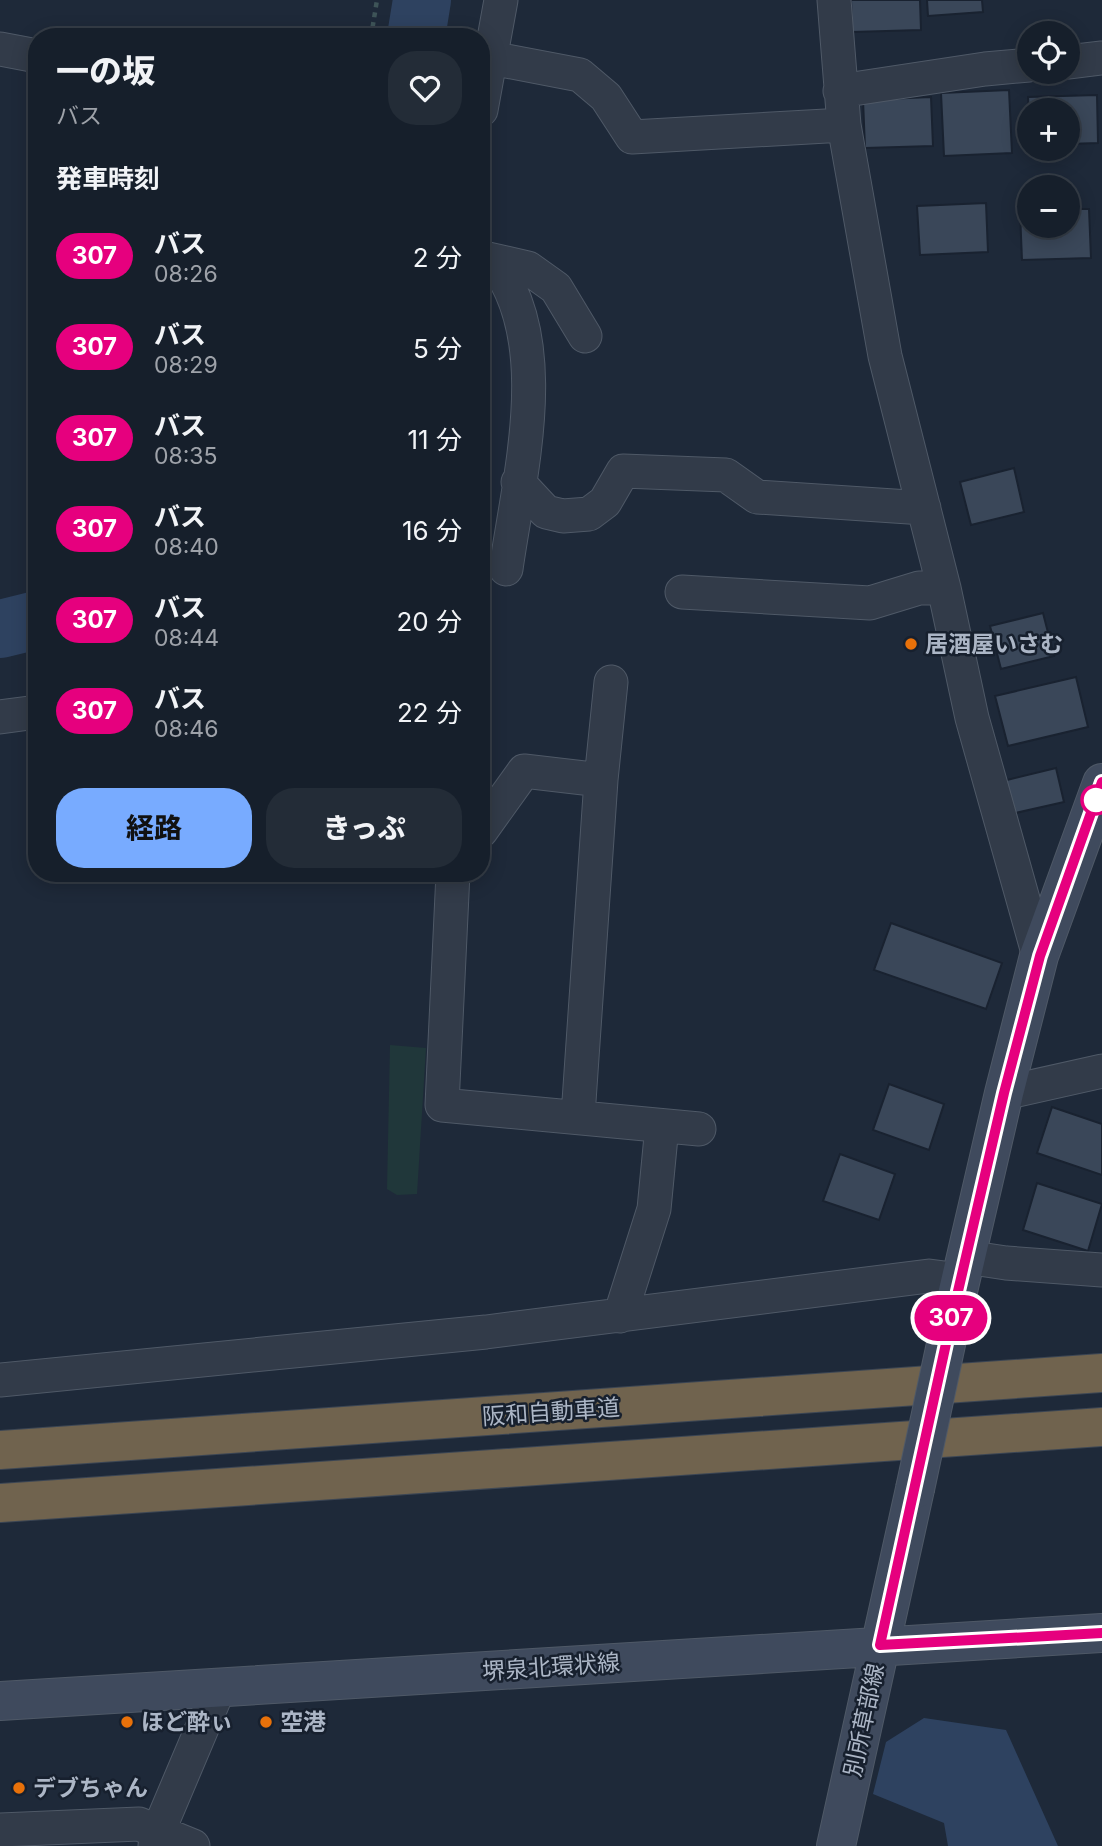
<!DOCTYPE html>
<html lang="ja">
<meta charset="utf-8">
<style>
:root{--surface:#161f2b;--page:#232c37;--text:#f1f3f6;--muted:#9ea2a9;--line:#353d47;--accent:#78abff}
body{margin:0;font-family:Inter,"Noto Sans JP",sans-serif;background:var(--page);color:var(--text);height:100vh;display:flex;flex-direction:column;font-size:26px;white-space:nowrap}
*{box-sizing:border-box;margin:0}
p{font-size:23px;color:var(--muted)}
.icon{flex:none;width:38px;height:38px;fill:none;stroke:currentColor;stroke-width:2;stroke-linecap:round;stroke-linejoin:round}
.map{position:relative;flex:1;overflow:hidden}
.drawer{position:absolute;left:28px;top:28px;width:462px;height:854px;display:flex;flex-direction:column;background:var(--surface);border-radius:28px;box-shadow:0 4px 18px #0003,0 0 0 2px var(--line)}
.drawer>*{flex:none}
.badge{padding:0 14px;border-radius:23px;font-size:24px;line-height:46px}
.tools{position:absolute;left:1017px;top:21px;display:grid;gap:14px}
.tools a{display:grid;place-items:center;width:63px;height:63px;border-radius:50%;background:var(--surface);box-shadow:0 4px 18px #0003,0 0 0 2px var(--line);font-size:35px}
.map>.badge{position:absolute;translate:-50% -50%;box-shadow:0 0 0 4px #fff}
h2{padding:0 28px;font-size:26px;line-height:63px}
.round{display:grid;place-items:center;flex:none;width:74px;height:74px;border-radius:28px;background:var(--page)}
.headline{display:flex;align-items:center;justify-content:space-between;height:119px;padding:0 28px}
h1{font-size:33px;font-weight:800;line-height:52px}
.action{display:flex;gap:14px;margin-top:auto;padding:14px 28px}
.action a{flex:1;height:80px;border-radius:28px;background:var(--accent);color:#111;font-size:28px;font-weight:800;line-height:80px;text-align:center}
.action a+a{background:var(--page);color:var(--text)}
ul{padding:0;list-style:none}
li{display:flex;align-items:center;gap:21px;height:91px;padding:0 28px}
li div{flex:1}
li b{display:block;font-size:26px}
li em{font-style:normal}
li .badge{min-width:77px;font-weight:700;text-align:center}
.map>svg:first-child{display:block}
.green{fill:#20373a}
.water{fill:#2e4260}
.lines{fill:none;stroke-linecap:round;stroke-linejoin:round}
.river{stroke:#2e4260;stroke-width:58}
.building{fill:#3a4759;stroke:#192230;stroke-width:2}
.street-casing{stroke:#4f5967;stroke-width:35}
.secondary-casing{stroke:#4f5967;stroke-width:40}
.highway-casing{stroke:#3c4654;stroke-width:40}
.path{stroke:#3e5458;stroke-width:4.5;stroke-dasharray:5 5;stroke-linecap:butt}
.street{stroke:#323b49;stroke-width:33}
.secondary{stroke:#3f4a5d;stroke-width:38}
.highway{stroke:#70634e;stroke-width:38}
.secondary-bridge-casing{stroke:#4f5967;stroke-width:40;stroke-linecap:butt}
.secondary-bridge{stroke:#3f4a5d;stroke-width:38}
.line-casing{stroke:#fff;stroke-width:16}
.line{stroke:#e6007e;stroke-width:10}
.food-dot{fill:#e8710a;stroke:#17202e;stroke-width:2.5}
.stop-dot{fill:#fff;stroke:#e6007e;stroke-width:3.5}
.labels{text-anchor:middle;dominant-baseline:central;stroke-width:5;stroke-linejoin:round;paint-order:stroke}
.poi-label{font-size:23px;font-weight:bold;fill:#acb6c6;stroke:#17202e;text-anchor:start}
.street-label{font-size:23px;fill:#acb6c6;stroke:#17202e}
</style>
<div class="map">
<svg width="1102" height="1846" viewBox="0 0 1102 1846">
<rect width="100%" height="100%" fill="#1e2939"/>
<path class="green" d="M 390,1045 L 426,1048 L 417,1194 L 397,1195 L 387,1189 Z"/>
<path class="water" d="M 924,1718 L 1006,1730 L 1058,1846 L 948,1846 L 944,1823 L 873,1794 L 886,1742 Z"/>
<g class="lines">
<path class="river" d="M 416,37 L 422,0
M 0,629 L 37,620"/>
</g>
<path class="building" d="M 851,0 L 920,0 L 921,30 L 852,32 Z
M 927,0 L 982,0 L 983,12 L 928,16 Z
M 1009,90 L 1012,153 L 944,156 L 941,93 Z
M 1097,95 L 1098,143 L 1068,144 L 1068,110 L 1029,110 L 1029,118 L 1028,97 Z
M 931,97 L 933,146 L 865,148 L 863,100 Z
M 986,203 L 988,252 L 920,255 L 917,206 Z
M 1068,209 L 1089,209 L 1091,258 L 1022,260 L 1020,212 L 1029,211 L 1029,226 L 1068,226 Z
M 1014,468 L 1024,512 L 971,525 L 960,482 Z
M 1043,613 L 1054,656 L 1001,669 L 990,626 Z
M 1076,677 L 1088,727 L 1008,746 L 995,696 Z
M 1056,768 L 1064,802 L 1011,814 L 1003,781 Z
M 891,923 L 1002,963 L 986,1009 L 874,970 Z
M 889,1084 L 944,1104 L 929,1150 L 873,1130 Z
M 1052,1107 L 1102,1124 L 1102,1175 L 1037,1153 Z
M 840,1154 L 895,1174 L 879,1220 L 823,1201 Z
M 1037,1183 L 1102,1204 L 1088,1251 L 1023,1230 Z"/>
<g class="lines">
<g class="street-casing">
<path id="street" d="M 834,0 L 844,125 L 885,356 L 944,588 L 972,718 L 1039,956
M 0,49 L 37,56
M 481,61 L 491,58 L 580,75 L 606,97 L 632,137 L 844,125
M 1068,62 L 1102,58
M 840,91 L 985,69 L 1029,65
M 481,110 L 501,0
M 484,258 L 528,268 L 556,288 L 585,336
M 493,261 C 556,341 519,476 506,569
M 518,482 L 546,512 L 563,516 L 589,514 L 605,502 L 623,471 L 726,475 L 757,497 L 924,508
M 682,592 L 870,603 L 919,588 L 944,588
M 0,717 L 37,712
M 481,831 L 524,771 L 601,780
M 453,873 L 442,1105 L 699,1129
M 1004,1093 L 1102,1071
M 578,1116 L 601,780 L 611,682
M 966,1257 L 1006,1263 L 1102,1270
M 620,1316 L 654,1209 L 662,1126
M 0,1380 L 486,1332 L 929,1276 L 960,1280
M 0,1830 L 139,1824 L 193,1846
M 155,1846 L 158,1832 L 219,1688"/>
</g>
<g class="secondary-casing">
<path id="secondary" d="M 949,1330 L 1004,1093 L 1039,956 L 1102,783
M 0,1701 L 1102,1633
M 836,1846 L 915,1489"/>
</g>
<g class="highway-casing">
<path id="highway" d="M 0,1450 L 1102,1373
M 0,1503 L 1102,1427"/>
</g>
<path class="path" d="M 371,37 L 377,0"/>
<use href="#street" class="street"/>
<use href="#secondary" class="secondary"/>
<use href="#highway" class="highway"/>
<g class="secondary-bridge-casing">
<path id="secondary-bridge" d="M 915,1489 L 949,1330"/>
</g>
<use href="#secondary-bridge" class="secondary-bridge"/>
</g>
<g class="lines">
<g class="line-casing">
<path id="line" d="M 1102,782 L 1040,956 L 1004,1093 L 949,1330 L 880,1645 L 1102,1633"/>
</g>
<use href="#line" class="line"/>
</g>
<g class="food-dot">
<circle cx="911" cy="644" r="7"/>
<circle cx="127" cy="1722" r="7"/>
<circle cx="266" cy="1722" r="7"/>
<circle cx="19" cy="1788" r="7"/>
</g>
<circle class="stop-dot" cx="1096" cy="800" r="14"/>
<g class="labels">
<g class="poi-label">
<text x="925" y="644">居酒屋いさむ</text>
<text x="141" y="1722">ほど酔ぃ</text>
<text x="280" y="1722">空港</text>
<text x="33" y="1788">デブちゃん</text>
</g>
<g class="street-label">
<text transform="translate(551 1412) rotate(-4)">阪和自動車道</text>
<text transform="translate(551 1667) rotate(-4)">堺泉北環状線</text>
<text transform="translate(864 1720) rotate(-78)">別所草部線</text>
</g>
</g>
</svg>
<div class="tools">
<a><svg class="icon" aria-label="locate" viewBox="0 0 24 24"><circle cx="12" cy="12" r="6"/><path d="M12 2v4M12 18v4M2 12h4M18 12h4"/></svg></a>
<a>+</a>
<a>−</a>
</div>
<b class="badge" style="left:951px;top:1318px;background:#e6007e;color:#fff">307</b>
<section class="drawer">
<div class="headline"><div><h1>一の坂</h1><p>バス</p></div><a class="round"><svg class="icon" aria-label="heart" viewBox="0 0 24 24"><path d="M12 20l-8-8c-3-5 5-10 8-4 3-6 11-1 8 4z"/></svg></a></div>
<h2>発車時刻</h2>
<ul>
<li><span class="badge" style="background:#e6007e;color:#fff">307</span><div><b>バス</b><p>08:26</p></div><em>2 分</em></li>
<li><span class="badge" style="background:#e6007e;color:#fff">307</span><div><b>バス</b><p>08:29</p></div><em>5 分</em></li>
<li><span class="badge" style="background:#e6007e;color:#fff">307</span><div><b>バス</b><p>08:35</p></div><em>11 分</em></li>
<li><span class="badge" style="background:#e6007e;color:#fff">307</span><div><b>バス</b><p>08:40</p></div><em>16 分</em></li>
<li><span class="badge" style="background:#e6007e;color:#fff">307</span><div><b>バス</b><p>08:44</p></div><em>20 分</em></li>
<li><span class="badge" style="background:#e6007e;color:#fff">307</span><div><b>バス</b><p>08:46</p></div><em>22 分</em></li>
</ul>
<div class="action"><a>経路</a><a>きっぷ</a></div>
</section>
</div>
